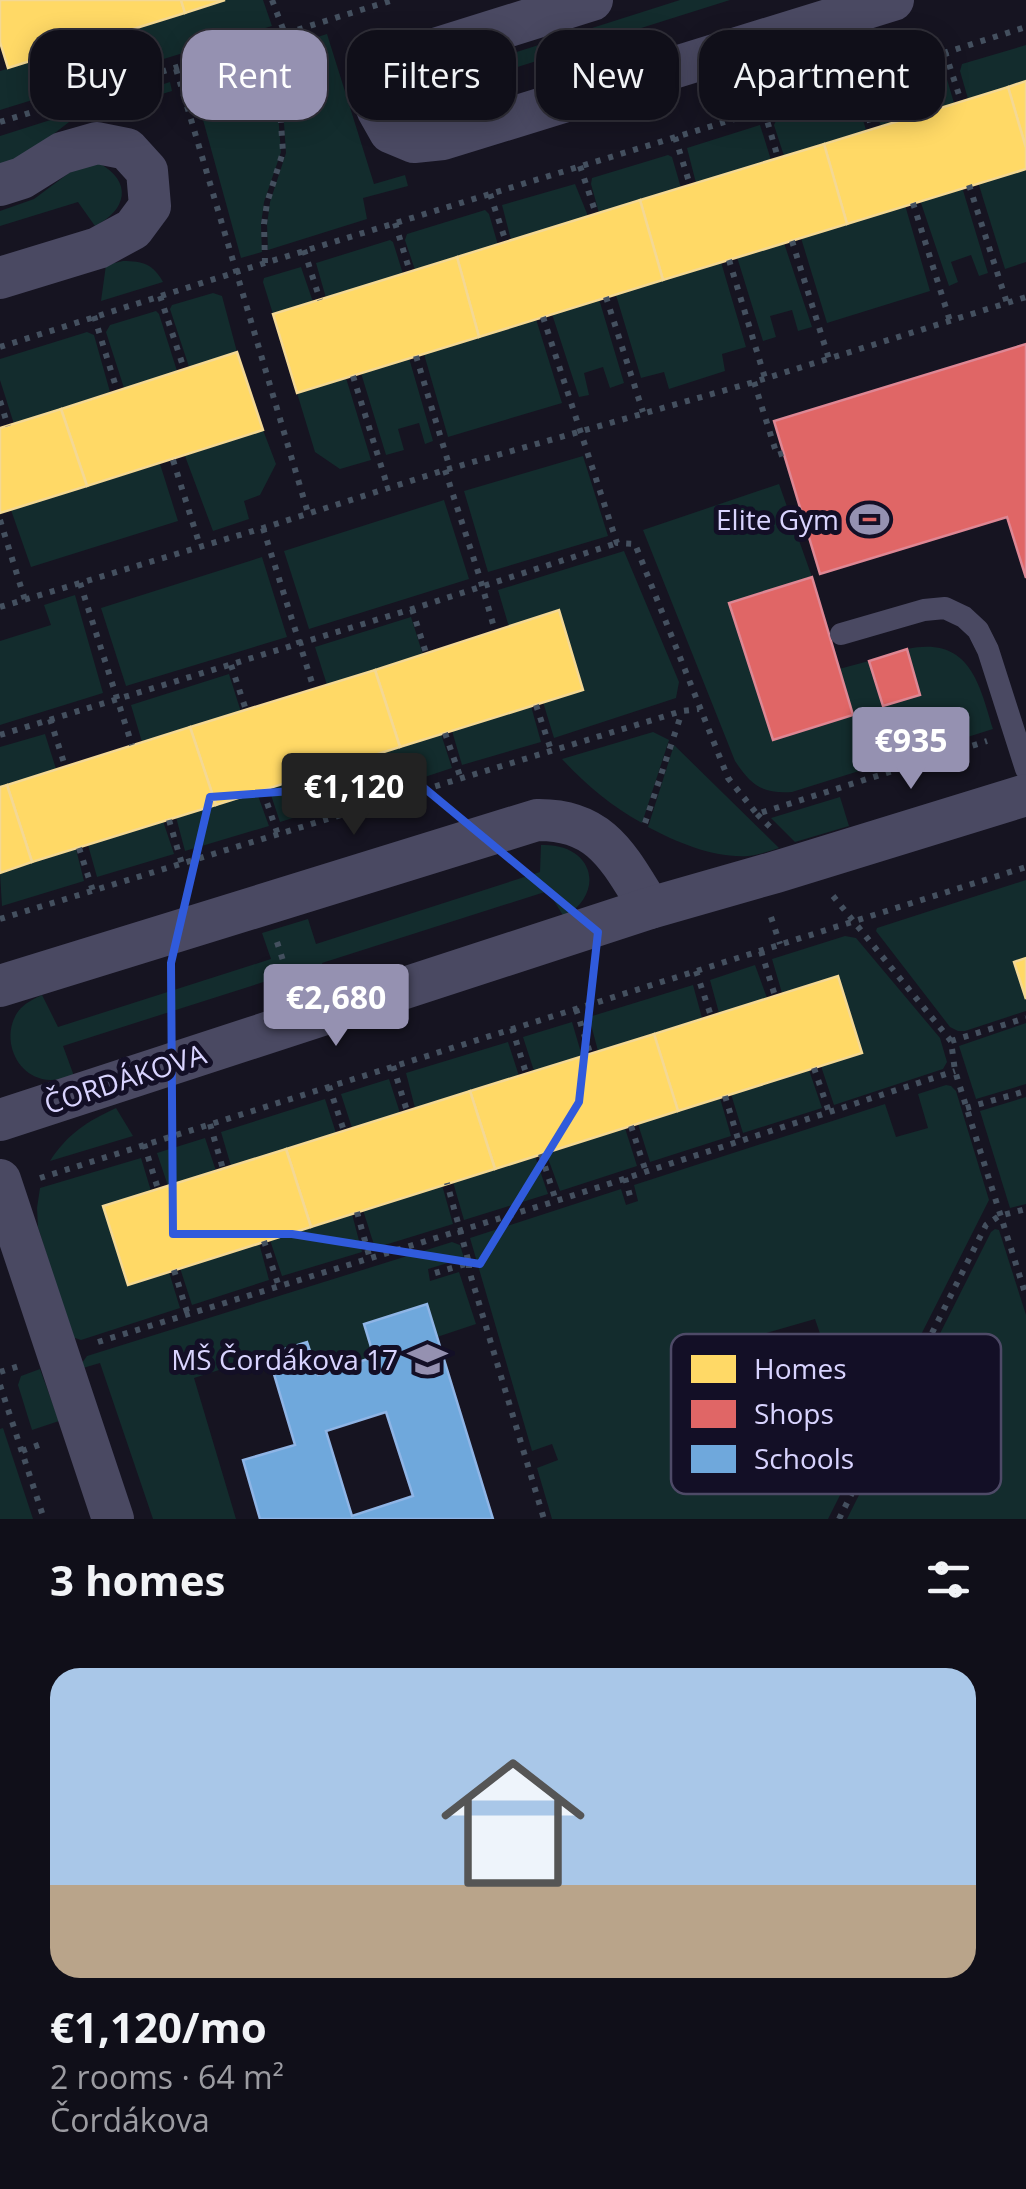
<!DOCTYPE html>
<html lang="en">
<head>
<meta charset="utf-8">
<style>
  :root { --surface:#100f19; --page:#1e1d26; --text:#f1f3f6; --muted:#9c9ca2; --line:#302f38; --accent:#9591b1 }
  body { margin:0; font-family:"Open Sans",sans-serif; background:var(--page); color:var(--text); height:100vh; display:flex; flex-direction:column; font-size:38px; white-space:nowrap }
  * { box-sizing:border-box; margin:0 }
  p { font-size:32px; color:var(--muted) }
  .icon { flex:none; width:55px; height:55px; fill:none; stroke:currentColor; stroke-width:2; stroke-linecap:round; stroke-linejoin:round }
  .map { position:relative; height:1519px; overflow:hidden }
  .drawer { display:flex; flex-direction:column; background:var(--surface); flex:1 }
  .drawer>* { flex:none }
  .hud { position:absolute; left:30px; top:30px; width:968px; height:90px; display:flex; gap:20px }
  .price { position:absolute; translate:-50% -85px; padding:0 22px; border-radius:10px; background:var(--accent); color:#fff; font-size:32px; line-height:65px; filter:drop-shadow(0 2px 5px #0008) }
  .price::after { content:''; position:absolute; left:50%; top:60px; width:30px; height:22px; margin-left:-15px; background:inherit; clip-path:polygon(0 0,100% 0,50% 100%) }
  .price.active { background:#222; color:#fff }
  ul { padding:0; list-style:none }
  li { display:grid; align-content:center; gap:20px; height:530px; padding:0 50px }
  li+li { border-top:2px solid var(--line) }
  li span { display:grid; place-items:center; height:310px; border-radius:30px; color:#555 }
  li>.icon { margin-inline-start:auto }
  span .icon { width:180px; height:180px; fill:#fffc; stroke-width:1 }
  li b { font-size:42px }
  h2 { display:flex; justify-content:space-between; align-items:center; height:120px; padding:0 50px; font-size:42px }
  .tag { padding:0 35px; border-radius:30px; background:var(--surface); box-shadow:0 5px 25px #0003,0 0 0 2px var(--line); font-size:35px; line-height:90px }
  .tag.active { background:var(--accent); color:#fff }
  .map>svg:first-child { display:block }
</style>
</head>
<body>
<div class="map">
<svg width="1026" height="1519" viewBox="0 0 1026 1519">
  <rect width="100%" height="100%" fill="#161421"/>
  <g fill="#132c2d" fill-rule="evenodd">
    <path d="M225 0H263L272 26 121 72 111 36Z"/>
    <path d="M680 0H730L445 90V119C432 115 419 102 428 87 428 86 440 77 441 76Z"/>
    <path d="M327 34 374 184 405 175 408 186 363 198 367 219 268 250 267 225 270 202 286 153 279 49Z"/>
    <path d="M83 45 94 81 0 110V71Z"/>
    <path d="M1026 45V81L968 99 960 71 962 64Z"/>
    <path d="M273 51 281 152 264 202 261 224 262 252 241 258 191 76Z"/>
    <path d="M941 70 946 76 954 103 881 126 871 100 873 92Z"/>
    <path d="M170 82 172 91 69 122 15 164 0 168V136Z"/>
    <path d="M852 98 858 103 866 130 784 156 774 125 777 119Z"/>
    <path d="M760 125 771 160 696 183 687 148Z"/>
    <path d="M668 155 672 157 681 188 599 213 591 184 592 178Z"/>
    <path d="M99 163C133 182 127 210 95 226L78 202 0 226V211L34 199 77 167Z"/>
    <path d="M1026 169V262L1005 269 978 182Z"/>
    <path d="M575 184 588 216 511 240 502 205Z"/>
    <path d="M962 187 988 273 979 276 971 255 951 262 958 282 949 286 920 200Z"/>
    <path d="M905 205 930 291 827 323 801 238Z"/>
    <path d="M485 210 489 214 498 245 415 270 405 240 407 234Z"/>
    <path d="M390 240 393 242 403 274 326 298 316 263Z"/>
    <path d="M784 243 812 327 798 331 792 310 770 316 776 337 763 341 737 257Z"/>
    <path d="M123 261C143 261 153 264 163 282L101 301 106 265Z"/>
    <path d="M721 262 746 347 722 354 725 371 669 389 664 372 641 378 616 295Z"/>
    <path d="M301 267 313 302 273 314 263 282 264 278Z"/>
    <path d="M213 293 222 296 237 352 189 367 170 309 172 305Z"/>
    <path d="M599 299 624 383 610 388 603 367 584 373 589 395 579 397 552 314Z"/>
    <path d="M156 311 159 314 177 371 124 388 106 332 110 325Z"/>
    <path d="M536 319 562 403 448 437 424 354Z"/>
    <path d="M87 332 94 335 110 392 14 424 0 380V359Z"/>
    <path d="M409 358 433 441 425 444 419 423 398 429 404 450 386 455 361 373Z"/>
    <path d="M346 378 371 460 340 469 315 452 297 393Z"/>
    <path d="M263 430 276 464 260 495 244 501 249 519 213 531 185 456Z"/>
    <path d="M583 456 608 536 488 572 464 491Z"/>
    <path d="M160 464 178 521 31 567 11 510Z"/>
    <path d="M779 484 812 577 730 604 773 740 852 715 839 669 869 661 884 706 920 695 907 649C969 636 979 682 993 729L792 792C762 794 751 785 735 761L643 530Z"/>
    <path d="M444 500 469 579 309 629 284 551Z"/>
    <path d="M624 551 679 682 676 698 554 738 543 702 583 689 559 611 509 627 498 590Z"/>
    <path d="M262 557 287 637 126 686 101 608Z"/>
    <path d="M75 595 103 693 0 725V641L51 625 44 605Z"/>
    <path d="M411 617 423 655 327 685 315 647Z"/>
    <path d="M229 674 241 712 142 742 131 705Z"/>
    <path d="M531 706 541 742 462 765 452 731Z"/>
    <path d="M653 732 669 740 642 823C611 806 586 785 562 759Z"/>
    <path d="M45 734 56 769 0 787V747Z"/>
    <path d="M441 734 452 768 370 795 360 760Z"/>
    <path d="M674 745 779 848C769 851 759 855 748 856 714 858 678 843 648 827Z"/>
    <path d="M347 764 357 798 280 822 269 789Z"/>
    <path d="M257 793 269 826 185 851 176 817Z"/>
    <path d="M840 797 849 826 795 842 771 818Z"/>
    <path d="M163 821 174 854 97 877 88 845Z"/>
    <path d="M541 845C593 843 607 892 564 917L548 891 322 963 330 991 285 1005 276 978 63 1046 74 1076C64 1078 53 1082 42 1079 12 1072 0 1031 21 1008 27 1002 35 998 42 995L58 1027 271 959 262 933 308 919 316 944 540 872Z"/>
    <path d="M76 849 84 881 2 906 0 873Z"/>
    <path d="M1026 880V958L1014 962 1026 999V1011L965 1031H958L950 1027 876 931 877 928Z"/>
    <path d="M845 936 856 938 940 1038 947 1062 943 1069 834 1105 821 1066 862 1053 837 976 782 993 772 959Z"/>
    <path d="M755 965 767 998 719 1013 710 980Z"/>
    <path d="M693 985 702 1018 598 1051 589 1017Z"/>
    <path d="M572 1022 582 1056 534 1071 523 1037Z"/>
    <path d="M1026 1023V1084L976 1099 959 1046Z"/>
    <path d="M508 1042 519 1076 415 1108 406 1073Z"/>
    <path d="M809 1070 822 1108 743 1133 731 1094Z"/>
    <path d="M389 1079 400 1113 352 1128 341 1094Z"/>
    <path d="M946 1085 951 1086 956 1091 989 1200 828 1519H552L537 1468 558 1460 552 1444 532 1451 470 1238 621 1189 626 1205 638 1201 634 1185 885 1104 896 1137 928 1128 918 1094ZM815 1319 839 1389 835 1415 790 1429 759 1335Z"/>
    <path d="M1026 1097V1204L1010 1208 980 1111Z"/>
    <path d="M720 1098 731 1136 650 1162 638 1124Z"/>
    <path d="M325 1099 336 1133 231 1166 221 1132Z"/>
    <path d="M116 1108 133 1136 50 1161C67 1134 88 1121 116 1108Z"/>
    <path d="M625 1128 637 1166 560 1191 546 1153Z"/>
    <path d="M205 1138 216 1171 168 1186 157 1153Z"/>
    <path d="M535 1156 548 1194 464 1220 453 1182Z"/>
    <path d="M141 1158 151 1191 103 1207 127 1284 169 1272 180 1308 81 1340 72 1337 38 1227 37 1208 40 1188Z"/>
    <path d="M442 1185 453 1224 375 1248 363 1210Z"/>
    <path d="M352 1214 362 1252 282 1276 270 1240Z"/>
    <path d="M995 1229 999 1230 1026 1315V1519H847L991 1232Z"/>
    <path d="M452 1242 460 1245 464 1258 428 1269 430 1281 459 1272 476 1324 437 1337 427 1304 374 1357 318 1374 307 1342 194 1378 236 1519H153L100 1363 83 1368 82 1363 87 1356Z"/>
    <path d="M259 1243 269 1280 192 1305 180 1268Z"/>
    <path d="M40 1369 59 1421 32 1430 18 1385 21 1376Z"/>
    <path d="M3 1428 33 1519H0V1429Z"/>
  </g>
  <g fill="#ffd966" stroke="#f4d894" stroke-width="2.5">
    <path d="M0 0H181L185 13 8 68 0 42Z"/>
    <path d="M181 0H225L185 13Z"/>
    <path d="M1026 81V148L1008 87Z"/>
    <path d="M1008 87 1026 148V169L847 224 824 144Z"/>
    <path d="M824 144 847 224 663 280 640 200Z"/>
    <path d="M640 200 663 280 479 337 457 257Z"/>
    <path d="M457 257 479 337 297 393 273 314Z"/>
    <path d="M237 352 263 430 87 486 61 409Z"/>
    <path d="M61 409 87 486 0 513V428Z"/>
    <path d="M559 610 583 690 400 747 375 670Z"/>
    <path d="M375 670 400 747 216 805 190 727Z"/>
    <path d="M190 727 216 805 32 862 7 785Z"/>
    <path d="M7 785 32 862 0 873V787Z"/>
    <path d="M1026 958V999L1014 962Z"/>
    <path d="M838 976 862 1053 678 1111 654 1034Z"/>
    <path d="M654 1034 678 1111 495 1169 470 1091Z"/>
    <path d="M470 1091 495 1169 311 1227 286 1149Z"/>
    <path d="M286 1149 311 1227 128 1285 103 1206Z"/>
  </g>
  <g fill="#e06666" stroke="#de8794" stroke-width="2.5">
    <path d="M1026 344V578L1007 517 820 574 774 421Z"/>
    <path d="M812 577 853 715 773 740 729 603Z"/>
    <path d="M907 649 920 695 883 706 869 661Z"/>
  </g>
  <path fill="#6fa8dc" stroke="#8fb5e6" stroke-width="2.5" fill-rule="evenodd" d="M427 1304 493 1519H260L243 1460 295 1445 268 1354 307 1342 318 1375 374 1357 364 1324ZM386 1412 413 1496 352 1516 326 1431Z"/>
  <g fill="none" stroke-linecap="round" stroke-linejoin="round">
    <g stroke="#44505f" stroke-width="6" stroke-dasharray="5 8" stroke-linecap="butt">
      <path d="M272 0 285 34"/>
      <path d="M91 42 110 89"/>
      <path d="M945 52 961 101"/>
      <path d="M176 69 308 513"/>
      <path d="M858 80 872 129"/>
      <path d="M764 110 778 158"/>
      <path d="M0 122 393 0"/>
      <path d="M675 137 690 185"/>
      <path d="M580 166 596 214"/>
      <path d="M969 185 1007 303"/>
      <path d="M490 194 506 242"/>
      <path d="M913 203 950 321"/>
      <path d="M395 223 410 272"/>
      <path d="M792 241 829 359"/>
      <path d="M304 250 320 300"/>
      <path d="M729 260 765 378"/>
      <path d="M265 263 264 224 267 203 283 152 275 37"/>
      <path d="M160 296 184 369"/>
      <path d="M606 297 643 412"/>
      <path d="M94 316 117 390"/>
      <path d="M543 317 617 543 635 544 728 778 757 814 987 741"/>
      <path d="M0 347 265 263 764 110 1026 27"/>
      <path d="M416 356 450 468"/>
      <path d="M353 376 388 488"/>
      <path d="M754 382 777 455 783 453"/>
      <path d="M0 401 8 426"/>
      <path d="M173 460 200 546"/>
      <path d="M445 470 479 575 495 631"/>
      <path d="M0 520 25 600"/>
      <path d="M263 528 314 689"/>
      <path d="M80 583 132 745"/>
      <path d="M0 607 263 528 445 470 754 382 1026 297"/>
      <path d="M412 609 426 653"/>
      <path d="M231 665 246 710"/>
      <path d="M536 705 551 750"/>
      <path d="M50 719 65 766"/>
      <path d="M445 733 461 779"/>
      <path d="M0 735 412 609 617 543"/>
      <path d="M354 762 368 807"/>
      <path d="M263 791 278 835"/>
      <path d="M757 814 774 831"/>
      <path d="M169 820 182 864"/>
      <path d="M645 823 682 712"/>
      <path d="M79 848 93 891"/>
      <path d="M833 896 951 1041 955 1071 1026 1296"/>
      <path d="M771 917 780 944"/>
      <path d="M0 919 682 711 699 709"/>
      <path d="M277 942 290 982"/>
      <path d="M761 951 775 996"/>
      <path d="M696 971 711 1016"/>
      <path d="M576 1009 590 1053"/>
      <path d="M512 1028 526 1073"/>
      <path d="M951 1041 1026 1018"/>
      <path d="M393 1066 407 1111"/>
      <path d="M814 1068 829 1112"/>
      <path d="M329 1086 344 1131"/>
      <path d="M725 1096 739 1142"/>
      <path d="M966 1108 1026 1091"/>
      <path d="M210 1124 223 1169"/>
      <path d="M631 1126 646 1172"/>
      <path d="M144 1144 158 1189"/>
      <path d="M541 1154 556 1201"/>
      <path d="M40 1178 1026 867"/>
      <path d="M625 1178 632 1203"/>
      <path d="M357 1212 370 1259"/>
      <path d="M264 1241 279 1287"/>
      <path d="M469 1263V1270L544 1519"/>
      <path d="M174 1270 188 1315"/>
      <path d="M435 1273 469 1263 447 1183"/>
      <path d="M98 1342 556 1201 955 1071"/>
      <path d="M0 1372 19 1366"/>
      <path d="M0 1385 44 1519"/>
      <path d="M22 1451 44 1443"/>
      <path d="M839 1519 986 1225 999 1216 1026 1209"/>
    </g>
    <path stroke="#4a4962" stroke-width="22" d="M841 634 924 610 945 608 964 617 978 630 988 650 1026 769"/>
    <g stroke="#4a4962" stroke-width="42">
      <path d="M592 0 422 53 395 66 378 85 377 109 390 132 414 142 443 139 893 0"/>
      <path d="M0 185 22 178 62 153 97 143 127 149 147 171 150 206 133 229 98 248 0 278"/>
      <path d="M0 986 537 820C602 819 619 859 650 908"/>
      <path d="M0 1120 650 908 776 872 1026 795"/>
      <path d="M0 1180 113 1519"/>
    </g>
  </g>
  <path fill="none" stroke="#305bdc" stroke-width="8" stroke-linejoin="round" d="M417 782 598 932 579 1102 480 1264 292 1234H173L171 963 210 797Z"/>
  <defs>
    <symbol id="stadium-bare" viewBox="-9 -9 18 18"><path d="M0-5a6.5 5 0 1 0 0 10a6.5 5 0 1 0 0-10ZM-3.5-1.8h7v3.6h-7Z" fill="#9591b1" stroke="#130f26" stroke-width="2.5" paint-order="stroke"/></symbol>
    <symbol id="school-bare" viewBox="-9 -9 18 18"><path d="M0-5L7-2L0 1L-7-2ZM-4 1L0 2.5L4 1V4Q0 6-4 4Z" fill="#9591b1" stroke="#130f26" stroke-width="2.5" paint-order="stroke"/></symbol>
  </defs>
  <g fill-rule="evenodd">
    <use href="#stadium-bare" x="842" y="492" width="55" height="55"/>
    <use href="#school-bare" x="400" y="1332" width="55" height="55"/>
  </g>
  <g text-anchor="middle" stroke-width="10" stroke-linejoin="round" paint-order="stroke">
    <g font-size="28" fill="#d9d4ff" stroke="#130f26" text-anchor="end">
      <text x="839" y="530">Elite Gym</text>
      <text x="398" y="1370">MŠ Čordákova 17</text>
    </g>
    <g font-size="28" fill="#d9d4ff" stroke="#130f26">
      <text transform="translate(125 1079) rotate(-18)" y="10">ČORDÁKOVA</text>
    </g>
  </g>
  <rect x="671" y="1334" width="330" height="160" rx="15" fill="#130f26" stroke="#4e4a67" stroke-width="2.5"/>
  <rect x="691" y="1355" width="45" height="28" fill="#ffd966"/>
  <rect x="691" y="1400" width="45" height="28" fill="#e06666"/>
  <rect x="691" y="1445" width="45" height="28" fill="#6fa8dc"/>
  <g font-size="28" fill="#d9d4ff">
    <text x="754" y="1379">Homes</text>
    <text x="754" y="1424">Shops</text>
    <text x="754" y="1469">Schools</text>
  </g>
</svg>
<b class="price" style="left:911px;top:792px">€935</b>
<b class="price active" style="left:354px;top:838px">€1,120</b>
<b class="price" style="left:336px;top:1049px">€2,680</b>
<div class="hud">
<a class="tag">Buy</a>
<a class="tag active">Rent</a>
<a class="tag">Filters</a>
<a class="tag">New</a>
<a class="tag">Apartment</a>
</div>
</div>
<section class="drawer">
<h2>3 homes<svg class="icon" aria-label="filters" viewBox="0 0 24 24"><path d="M4 7h16M4 17h16"/><circle cx="9" cy="7" r="2"/><circle cx="15" cy="17" r="2"/></svg></h2>
<ul>
<li><span style="background:linear-gradient(#a9c7e8 70%,#b9a48a 0)"><svg class="icon" aria-label="home" viewBox="0 0 24 24"><path d="M3 11l9-7 9 7M6 9v11h12V9"/></svg></span><div><b>€1,120/mo</b><p>2 rooms · 64 m²</p><p>Čordákova</p></div></li>
</ul>
</section>
</body>
</html>
